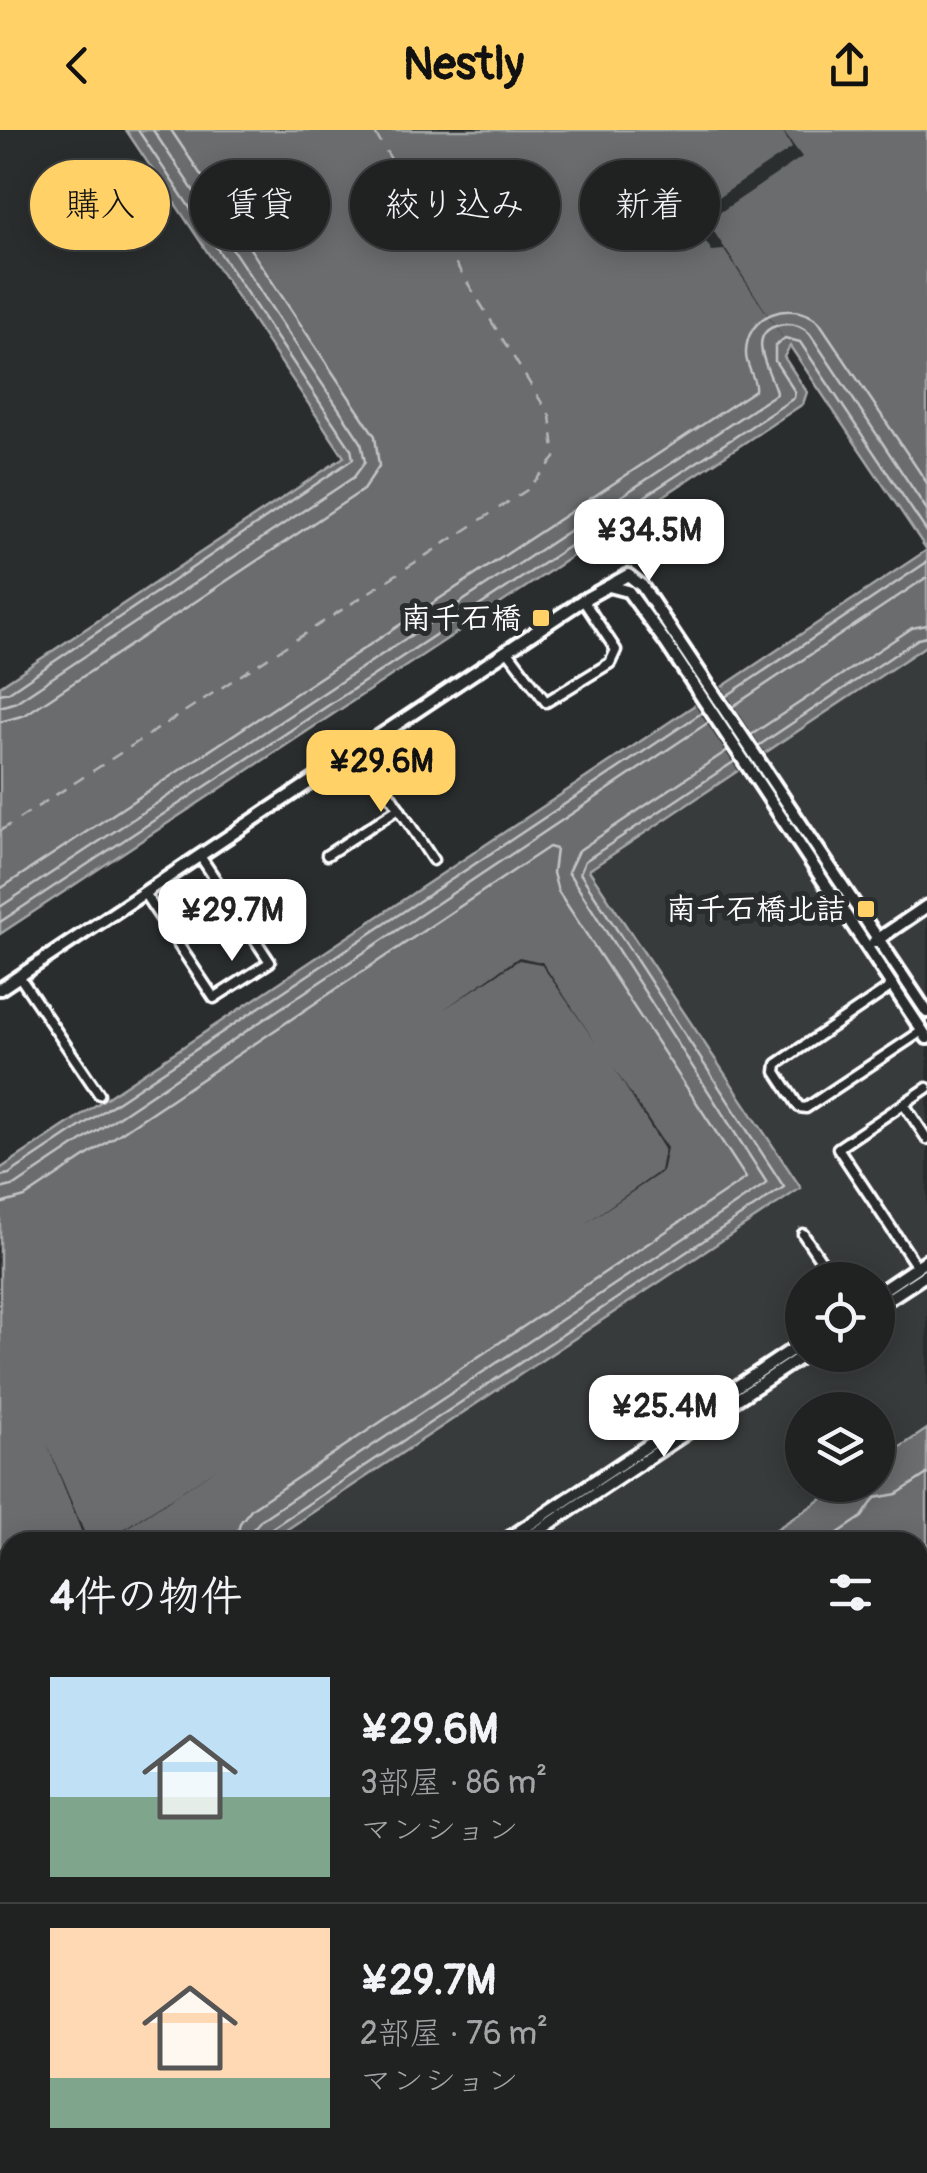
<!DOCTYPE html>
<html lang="ja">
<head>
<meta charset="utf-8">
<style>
  :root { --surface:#202222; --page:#282a2a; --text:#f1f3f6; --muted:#a2a4a5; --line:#3d3f40; --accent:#ffd166 }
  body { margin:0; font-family:Pangolin,"Klee One",sans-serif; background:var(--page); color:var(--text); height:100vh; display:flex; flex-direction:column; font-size:38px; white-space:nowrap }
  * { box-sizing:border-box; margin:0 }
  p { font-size:32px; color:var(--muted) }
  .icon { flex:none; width:55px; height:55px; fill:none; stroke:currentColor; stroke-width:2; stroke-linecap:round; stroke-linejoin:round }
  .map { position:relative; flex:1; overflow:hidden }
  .details { position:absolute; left:0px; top:1402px; width:928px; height:642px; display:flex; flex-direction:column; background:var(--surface); border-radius:30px 30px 0 0; box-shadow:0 5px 25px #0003,0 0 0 2px var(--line) }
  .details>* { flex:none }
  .top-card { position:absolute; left:30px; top:30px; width:868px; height:90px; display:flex; gap:20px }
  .fabs { position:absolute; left:785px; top:1132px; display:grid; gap:20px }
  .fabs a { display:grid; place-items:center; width:110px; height:110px; border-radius:50%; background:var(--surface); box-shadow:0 5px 25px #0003,0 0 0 2px var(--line); font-size:50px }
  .price { position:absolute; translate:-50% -85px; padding:0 22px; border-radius:20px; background:#fff; color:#222; font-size:32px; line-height:65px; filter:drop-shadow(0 2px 5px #0008) }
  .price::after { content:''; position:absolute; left:50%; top:60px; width:30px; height:22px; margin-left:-15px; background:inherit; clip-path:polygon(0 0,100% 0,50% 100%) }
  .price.on { background:var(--accent); color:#111 }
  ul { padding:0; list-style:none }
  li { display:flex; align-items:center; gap:30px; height:250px; padding:0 50px }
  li+li { border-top:2px solid var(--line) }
  li span { display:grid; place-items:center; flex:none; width:280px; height:200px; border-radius:0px; color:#555 }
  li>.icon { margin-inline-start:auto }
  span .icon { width:120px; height:120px; fill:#fffc; stroke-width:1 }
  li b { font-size:42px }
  h2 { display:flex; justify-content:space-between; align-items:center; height:120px; padding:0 50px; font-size:42px }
  .tag { padding:0 35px; border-radius:45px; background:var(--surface); box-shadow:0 5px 25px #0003,0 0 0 2px var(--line); font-size:35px; line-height:90px }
  .tag.on { background:var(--accent); color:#111 }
  header { display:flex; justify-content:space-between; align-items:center; height:130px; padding:0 50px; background:var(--accent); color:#111; font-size:45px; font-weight:700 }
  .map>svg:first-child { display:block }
</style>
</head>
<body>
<header><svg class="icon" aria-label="back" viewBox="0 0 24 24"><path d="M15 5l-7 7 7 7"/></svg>Nestly<svg class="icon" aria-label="share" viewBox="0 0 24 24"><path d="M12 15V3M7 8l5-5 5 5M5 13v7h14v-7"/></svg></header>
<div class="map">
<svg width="927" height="2043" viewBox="0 0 927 2043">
  <rect width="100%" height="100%" fill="#2a2d2e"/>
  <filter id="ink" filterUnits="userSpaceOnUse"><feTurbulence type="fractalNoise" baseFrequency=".01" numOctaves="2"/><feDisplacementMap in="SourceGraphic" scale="20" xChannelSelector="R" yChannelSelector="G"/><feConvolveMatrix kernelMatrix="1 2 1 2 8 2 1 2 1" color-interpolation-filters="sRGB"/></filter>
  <g filter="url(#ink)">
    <path fill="#373a3b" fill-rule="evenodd" d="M927 515V1299L878 1332V1280H802V1355H843L757 1412H268L800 1058 589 740ZM802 1150H878V1225H802Z"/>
    <g fill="#6a6c6d" stroke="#a6a7a7" stroke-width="2.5">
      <path d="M126 0H927V515L589 740 801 1058 268 1412H10V1522L0 1499V1039L927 420 790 216 784 227 807 262 803 274 0 804V556L344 327Z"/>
      <path d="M927 1299V1839L918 1845V1412H757L843 1355H878V1332Z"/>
      <path d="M228 2035H632L620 2043H231Z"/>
    </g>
    <g fill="#2a2d2e">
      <path d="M782 0 802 27 707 91 789 217 724 120 712 121 694 94V84L792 18Z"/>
      <path d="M719 553 768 627 741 645 692 571Z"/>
      <path d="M519 827 542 832 596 913 541 834 519 830 443 880Z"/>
      <path d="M613 937 667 1018 662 1042 583 1095 660 1041 664 1019Z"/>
      <path d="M47 1314 85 1404 106 1410 221 1336 105 1412 83 1406Z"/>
    </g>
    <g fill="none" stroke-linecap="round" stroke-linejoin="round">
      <g stroke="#c3c4c5" stroke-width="2.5">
        <path d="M0 564 9 562 353 329 351 319 138 0"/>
        <path d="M725 567 927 432"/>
        <path d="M0 577 16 572 354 347 365 332 361 312 153 0"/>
        <path d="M732 577 927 447"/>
        <path d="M0 592 25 585 363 360 379 336 375 306 171 0"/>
        <path d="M751 605 912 498 927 495"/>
        <path d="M758 616 918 509 927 507"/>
        <path d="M0 759 755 260C757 249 746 238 746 224 745 184 792 168 819 192L927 353"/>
        <path d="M0 777 776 264C777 250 735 197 788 194 798 194 804 198 810 204L927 380"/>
        <path d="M0 792 794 268 795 262 775 231V216L785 208 800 212 927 402"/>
        <path d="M0 1046 9 1044 703 582"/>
        <path d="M0 1059 16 1055 709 592"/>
        <path d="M0 1074 25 1067 549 717 556 719 553 743 558 761 746 1048 252 1378 240 1393 236 1412"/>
        <path d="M251 1412 253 1399 262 1389 767 1053 568 742 578 721 728 620"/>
        <path d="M264 1412 269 1400 784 1057 580 743 585 731 735 631"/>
        <path d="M825 1412 862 1387 875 1368 897 1364 927 1344"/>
      </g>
      <path stroke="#b4b6b6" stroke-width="2.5" stroke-dasharray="12 10" stroke-linecap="butt" d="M0 701 527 360 555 328 550 286 373 0"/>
      <defs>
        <g id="street">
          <path d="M507 520 546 572 610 533 616 520 583 470"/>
          <path d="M360 619 433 730"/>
          <path d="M327 725 399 678"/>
          <path d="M144 763 214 868 270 832 200 726"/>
          <path d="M19 846 99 964"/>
          <path d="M892 856 777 934 776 942 799 977 806 978 922 901"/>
          <path d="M904 974 927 1009"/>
          <path d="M803 1104 834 1150"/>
          <path d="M917 1137 838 1018 927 958"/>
          <path d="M94 2043 113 2035"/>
        </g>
        <g id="secondary">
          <path d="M609 456 628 461 666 513 927 908"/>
          <path d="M874 812 927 776"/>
          <path d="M0 859 583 470 628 445 642 456 927 882"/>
          <path d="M878 1163 927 1130"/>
          <path d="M878 1176 927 1144"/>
          <path d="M503 1412 802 1213"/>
          <path d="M522 1412 804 1225"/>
          <path d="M0 1734 10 1758"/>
          <path d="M127 2035 131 2043"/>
          <path d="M911 2043 927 2032"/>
        </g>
      </defs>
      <use href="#street" stroke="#fff" stroke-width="15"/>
      <use href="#secondary" stroke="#fff" stroke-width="18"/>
      <use href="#street" stroke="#2a2d2e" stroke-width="8"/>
      <use href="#secondary" stroke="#2a2d2e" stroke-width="10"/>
    </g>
  </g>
  <g fill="#ffd166" stroke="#2a2d2e" stroke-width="4">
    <rect x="531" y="478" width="20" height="20" rx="5"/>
    <rect x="856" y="769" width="20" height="20" rx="5"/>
  </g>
  <g text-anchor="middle" stroke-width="10" stroke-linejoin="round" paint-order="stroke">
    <g font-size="30" font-weight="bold" fill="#fff" stroke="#2a2d2e" text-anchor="end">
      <text x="521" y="498">南千石橋</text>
      <text x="846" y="789">南千石橋北詰</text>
    </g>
  </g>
</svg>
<div class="fabs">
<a><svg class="icon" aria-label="locate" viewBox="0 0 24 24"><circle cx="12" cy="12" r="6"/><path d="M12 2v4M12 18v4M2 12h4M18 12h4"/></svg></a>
<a><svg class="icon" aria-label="layers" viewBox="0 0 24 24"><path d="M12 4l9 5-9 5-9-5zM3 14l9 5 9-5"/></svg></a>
</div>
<b class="price" style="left:649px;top:454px">¥34.5M</b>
<b class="price on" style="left:381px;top:685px">¥29.6M</b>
<b class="price" style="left:232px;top:834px">¥29.7M</b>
<b class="price" style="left:664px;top:1330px">¥25.4M</b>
<div class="top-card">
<a class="tag on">購入</a>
<a class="tag">賃貸</a>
<a class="tag">絞り込み</a>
<a class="tag">新着</a>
</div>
<section class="details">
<h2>4件の物件<svg class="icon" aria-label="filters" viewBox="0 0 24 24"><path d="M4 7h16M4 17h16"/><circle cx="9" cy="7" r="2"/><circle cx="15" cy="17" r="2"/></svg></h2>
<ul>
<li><span style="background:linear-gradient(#bfe0f5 60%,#7fa58c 0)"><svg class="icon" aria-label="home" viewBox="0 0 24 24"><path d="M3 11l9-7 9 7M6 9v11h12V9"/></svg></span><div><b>¥29.6M</b><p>3部屋 · 86 m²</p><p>マンション</p></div></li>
<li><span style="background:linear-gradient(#ffd9b3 75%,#7fa58c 0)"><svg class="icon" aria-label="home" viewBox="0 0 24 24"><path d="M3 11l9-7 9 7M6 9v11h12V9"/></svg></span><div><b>¥29.7M</b><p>2部屋 · 76 m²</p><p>マンション</p></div></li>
</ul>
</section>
</div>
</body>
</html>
